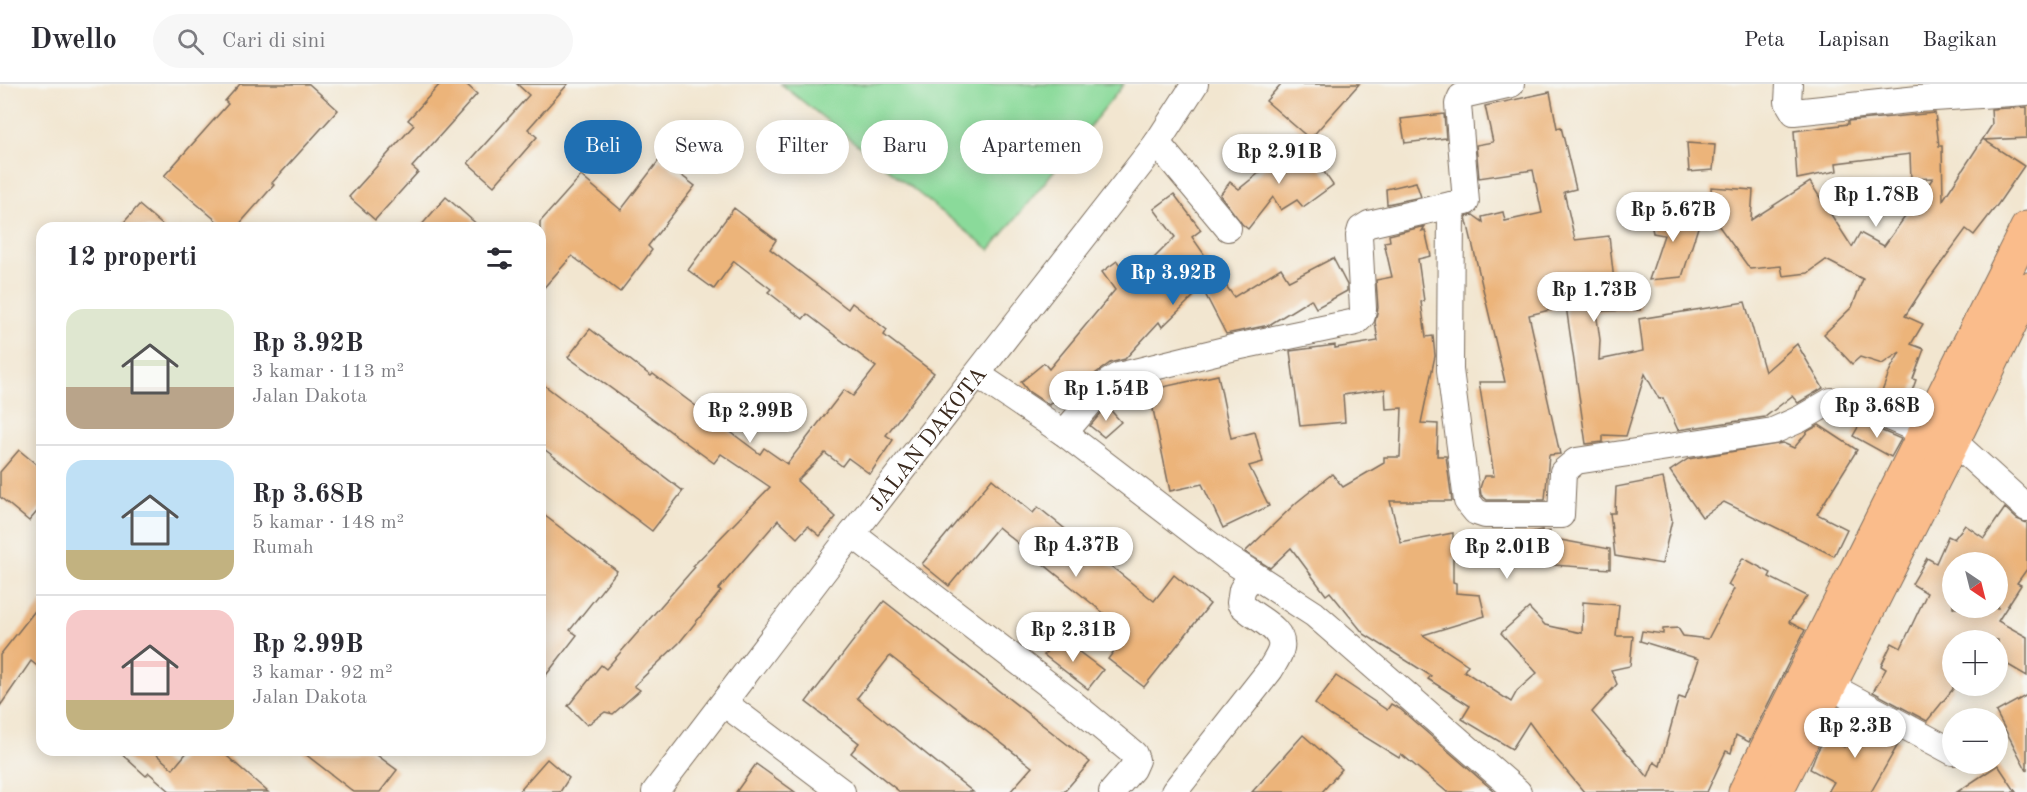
<!DOCTYPE html>
<html lang="id">
<head>
<meta charset="utf-8">
<style>
  :root { --surface:#fff; --page:#f7f7f7; --text:#2b2b33; --muted:#7c7c81; --line:#e1e1e2; --accent:#1f6fb2 }
  body { margin:0; font-family:"Old Standard TT",serif; background:var(--page); color:var(--text); height:100vh; display:flex; flex-direction:column; font-size:22px; white-space:nowrap }
  * { box-sizing:border-box; margin:0 }
  p { font-size:20px; color:var(--muted) }
  .icon { flex:none; width:33px; height:33px; fill:none; stroke:currentColor; stroke-width:2; stroke-linecap:round; stroke-linejoin:round }
  .map { position:relative; flex:1; overflow:hidden }
  .drawer { position:absolute; left:36px; top:138px; width:510px; height:534px; display:flex; flex-direction:column; background:var(--surface); border-radius:18px; box-shadow:0 3px 15px #0003 }
  .drawer>* { flex:none }
  .guide { position:absolute; left:564px; top:36px; width:570px; height:54px; display:flex; gap:12px }
  .needle { width:39px; rotate:145deg }
  .fabs { position:absolute; left:1942px; top:468px; display:grid; gap:12px }
  .fabs a { display:grid; place-items:center; width:66px; height:66px; border-radius:50%; background:var(--surface); box-shadow:0 3px 15px #0003; font-size:30px }
  .price { position:absolute; translate:-50% -51px; padding:0 14px; border-radius:21px; background:#fff; color:#222; font-size:20px; line-height:39px; filter:drop-shadow(0 2px 3px #0008) }
  .price::after { content:''; position:absolute; left:50%; top:36px; width:18px; height:14px; margin-left:-9px; background:inherit; clip-path:polygon(0 0,100% 0,50% 100%) }
  .price.current { background:var(--accent); color:#fff }
  ul { padding:0; list-style:none }
  li { display:flex; align-items:center; gap:18px; height:150px; padding:0 30px }
  li+li { border-top:2px solid var(--line) }
  li span { display:grid; place-items:center; flex:none; width:168px; height:120px; border-radius:18px; color:#555 }
  li>.icon { margin-inline-start:auto }
  span .icon { width:72px; height:72px; fill:#fffc; stroke-width:1 }
  li b { font-size:26px }
  h2 { display:flex; justify-content:space-between; align-items:center; height:72px; padding:0 30px; font-size:26px }
  .chip { padding:0 21px; border-radius:27px; background:var(--surface); box-shadow:0 3px 15px #0003; font-size:21px; line-height:54px }
  .chip.current { background:var(--accent); color:#fff }
  header { display:flex; align-items:center; gap:36px; box-sizing:border-box; height:84px; padding:0 30px; background:var(--surface); border-bottom:2px solid var(--line) }
  header strong { font-size:28px }
  nav { display:flex; gap:33px; margin-inline-start:auto; font-size:21px }
  .search { width:420px; height:54px; background:var(--page); display:flex; align-items:center; gap:15px; box-sizing:border-box; padding:0 21px; border-radius:33px; color:var(--muted); font-size:22px }
  .map>svg:first-child { display:block }
</style>
</head>
<body>
<header>
<strong>Dwello</strong>
<div class="search"><svg class="icon" aria-label="search" viewBox="0 0 24 24"><circle cx="10" cy="10" r="6"/><path d="M15 15l6 6"/></svg>Cari di sini</div>
<nav><a>Peta</a><a>Lapisan</a><a>Bagikan</a></nav>
</header>
<div class="map">
<svg width="2027" height="708" viewBox="0 0 2027 708">
  <rect width="100%" height="100%" fill="#f6f6f2"/>
  <filter id="ink" filterUnits="userSpaceOnUse"><feTurbulence type="fractalNoise" baseFrequency=".0167" numOctaves="2"/><feDisplacementMap in="SourceGraphic" scale="12" xChannelSelector="R" yChannelSelector="G"/><feConvolveMatrix kernelMatrix="1 2 1 2 8 2 1 2 1" color-interpolation-filters="sRGB"/></filter>
  <filter id="wash" filterUnits="userSpaceOnUse"><feTurbulence type="fractalNoise" baseFrequency=".008" numOctaves="4" result="noise"/><feDisplacementMap in="SourceGraphic" scale="24" xChannelSelector="R" yChannelSelector="G"/><feGaussianBlur stdDeviation="1.35" result="paint"/><feColorMatrix in="noise" values="0 0 0 0 0 0 0 0 0 0 0 0 0 0 0 0 0 1.4 0 .05"/><feComposite in="paint" operator="in"/></filter>
  <g filter="url(#wash)">
    <rect width="100%" height="100%" fill="#f2e6d0"/>
    <path fill="#8ada9a" stroke="#62825c" stroke-width="1.5" d="M781 0H1124L990 166Z"/>
    <g id="blocks">
      <g fill="#ecb47a" fill-rule="evenodd">
        <path d="M240 0H309L338 26 272 99 274 101 236 144H225L164 92 228 20 225 17Z"/>
        <path d="M440 0H466L477 10 412 83 418 88 375 136 349 113 414 41 408 36Z"/>
        <path d="M517 0H568L528 45 537 53 494 102 468 79 529 11Z"/>
        <path d="M1281 0H1359L1310 55 1266 17Z"/>
        <path d="M1550 8 1557 44 1561 43 1576 105 1564 108 1575 156 1609 152 1614 197 1640 196V226L1596 227 1600 256 1599 276 1643 267 1639 235 1745 218 1765 288 1797 260 1823 304 1798 319 1792 312 1765 333 1678 346 1663 314 1659 315 1645 290 1626 352 1603 351V358L1586 360 1566 222 1529 231 1560 370 1549 371 1545 416H1487L1481 411 1480 404 1484 392H1494L1479 298H1505L1466 133 1473 131 1483 138 1482 133 1503 128 1505 137 1542 129 1533 86 1479 94 1476 61 1493 58 1485 22Z"/>
        <path d="M2027 23V54L1984 56 2024 82 1998 120 1974 151 1966 145 1928 197 1905 232 1923 240 1911 260 1924 265 1913 295 1916 296 1906 324 1880 313 1890 286 1900 268 1882 280 1860 273 1852 280 1824 250 1852 223 1863 195 1826 176 1808 189 1783 192 1781 182 1750 185 1713 134 1711 103 1753 106 1751 136 1810 98 1852 163 1860 149 1884 162 1933 94 1911 95 1910 70 1836 79 1837 87 1797 95 1794 47 1848 40V37L1935 29 1939 62H1942L1943 116 1992 41 1991 25Z"/>
        <path d="M1444 30 1446 54 1405 59 1401 35Z"/>
        <path d="M1301 55 1333 101 1303 123 1297 116 1281 126 1273 113 1248 145 1242 140 1220 111 1230 98 1239 105Z"/>
        <path d="M1687 59 1715 61 1713 86 1689 88Z"/>
        <path d="M660 75 695 102 648 162 652 166 620 208 572 172 540 208V138L581 92 621 126Z"/>
        <path d="M1416 98 1421 113 1387 120 1386 105Z"/>
        <path d="M1174 110 1201 146 1192 153 1234 213 1281 184 1289 197 1333 174 1347 201V207L1316 224 1311 215 1269 241 1226 250 1202 204 1199 205V207L1162 243 1159 238 1125 275 1110 279 1096 289 1067 323 1056 313 1049 321 1028 307 1021 298 1044 279 1049 285 1115 206 1102 188 1117 177 1131 197 1175 153 1154 125Z"/>
        <path d="M446 113 481 144H419Z"/>
        <path d="M139 121 166 144H119Z"/>
        <path d="M734 124 776 156 770 165 848 225 852 219 887 246 884 251 934 289 886 351 893 356 870 390 848 374 842 382 825 369 797 397 836 433 820 452 808 442 797 454 778 436 718 506 721 507 679 559 634 602 640 606 613 630 605 628 587 641 568 622 601 581 606 585 695 483 693 482 770 403 721 370 714 379 568 273 590 245 651 292 653 290 760 370 764 364 787 380 844 306 853 312 876 283 807 230 803 235 768 208 771 205 734 177 714 205 688 186Z"/>
        <path d="M1648 126 1701 134 1682 193 1649 196 1664 151 1653 149Z"/>
        <path d="M1425 142 1422 147 1425 146 1431 172 1418 175 1424 217 1421 218 1426 253 1433 252 1435 272 1421 339 1438 340 1437 372H1446L1452 417H1390L1401 459 1453 449V464L1542 446V448L1550 447V454L1610 465V485L1453 474V498L1456 499V509L1480 511 1485 532 1423 551 1468 581 1464 587 1511 618 1517 607 1537 589 1501 549 1529 524 1545 541 1582 549 1583 518 1619 521 1616 552H1633L1630 582 1611 586 1617 600 1592 628 1648 693 1654 678 1660 682 1679 613 1685 615 1699 575 1640 557 1642 547 1663 550V545L1678 544 1683 552 1708 555 1734 505 1728 501 1743 474 1771 489 1769 493 1807 512 1789 538 1805 546 1749 658 1736 651 1731 669 1726 667 1707 708H1584L1553 671 1529 638 1512 665 1462 635 1470 622 1428 595 1431 592 1364 550 1330 508 1326 511 1291 464 1270 484 1245 468 1297 418 1332 390 1343 403 1384 379V373H1400L1402 324 1386 325 1385 305 1343 311 1345 338 1300 342 1290 267 1335 261V264L1378 257 1375 238 1378 224 1376 196 1392 193 1384 158 1390 157 1389 151Z"/>
        <path d="M1218 291 1231 354 1255 348 1263 378 1249 382 1269 422 1223 444 1202 400 1170 407 1149 306Z"/>
        <path d="M540 298 683 407 652 447 540 362Z"/>
        <path d="M1107 322 1121 338 1104 353 1090 342Z"/>
        <path d="M1861 338 1901 355 1891 373 1853 352Z"/>
        <path d="M1819 341 1857 366 1817 430 1847 445 1834 472 1724 418 1702 433 1670 387 1688 375 1783 359 1794 364 1808 347Z"/>
        <path d="M19 366 42 385V422L29 437 0 413V388Z"/>
        <path d="M1663 394 1672 436 1662 480 1615 472 1610 429H1615L1616 403Z"/>
        <path d="M992 395 1033 429 1038 423 1154 517 1174 491 1210 520 1144 603 1108 575 1128 549 998 443 949 502 922 480Z"/>
        <path d="M2005 424 2017 435 2027 439V485L2017 499 2021 501 1998 537 2027 553V592L1998 575V556H1953V605L1927 637 1873 608 1886 585 1881 582 1892 559 1901 564 1927 509 1912 500 1927 474 1936 479 1948 452 1954 455 1965 441 1984 454ZM1953 478H1998V524H1953Z"/>
        <path d="M540 428 617 487 570 546 577 551 540 599Z"/>
        <path d="M884 517 1090 678 1064 708H1010L1032 683 890 572 857 614 973 708H900L851 669 859 659 806 618Z"/>
        <path d="M42 518V586L31 577 0 622V571Z"/>
        <path d="M1058 552 1103 586 1088 605 1044 571Z"/>
        <path d="M1336 592 1387 626 1391 620 1400 625 1495 708H1447L1401 670 1399 674 1331 632 1315 620Z"/>
        <path d="M2027 611V687L1996 628Z"/>
        <path d="M1860 635 1900 657 1871 708H1828L1834 698 1810 685 1815 672 1825 653 1844 663Z"/>
        <path d="M1303 651 1342 685 1322 708H1252Z"/>
        <path d="M117 666H151L173 685 189 666H220L268 708H171L149 689 146 692Z"/>
        <path d="M300 666H370L397 686 380 708H354Z"/>
        <path d="M547 675 569 694 560 708H518Z"/>
        <path d="M756 680 795 708H736Z"/>
        <path d="M1998 681 2016 708H1957Z"/>
      </g>
    </g>
  </g>
  <g filter="url(#ink)">
    <use href="#blocks" fill-opacity="0" stroke="#7b6c5c" stroke-width="1.5"/>
    <g fill="none" stroke-linecap="round" stroke-linejoin="round">
      <defs>
        <g id="street">
          <path d="M1511 0 1467 10 1461 13 1458 20 1466 118 1451 121 1450 286 1467 417 1476 428 1485 431H1561L1563 388 1576 377 1773 347 1800 335 1831 317 1855 319 1924 348"/>
          <path d="M1789 0 1788 18 1794 28 1918 15 2027 8"/>
          <path d="M1157 59 1228 144"/>
          <path d="M978 291 1064 349 1226 473 1314 530 1518 708"/>
          <path d="M1064 349 1107 299 1118 292 1236 263 1356 238 1362 232 1363 225 1359 152 1361 145 1369 140 1451 121"/>
          <path d="M1953 357 2027 424"/>
          <path d="M852 450 1070 617 1134 670 1136 676 1132 685 1112 708"/>
          <path d="M1830 602 1953 668"/>
          <path d="M724 619 842 708"/>
          <path id="s1" d="M655 708 852 450 1157 59 1195 0"/>
          <path d="M1174 708 1270 586C1274 579 1280 571 1281 564 1285 543 1251 533 1240 519L1242 506 1252 490"/>
        </g>
        <g id="highway">
          <path d="M1745 708 2027 144"/>
          <path d="M1776 708 1953 357 2027 205"/>
        </g>
      </defs>
      <use href="#street" stroke="#7b6c5c" stroke-width="28"/>
      <use href="#highway" stroke="#7b6c5c" stroke-width="35"/>
      <use href="#street" stroke="#fff" stroke-width="26"/>
      <use href="#highway" stroke="#fabc8b" stroke-width="33"/>
    </g>
  </g>
  <g text-anchor="middle" stroke-width="6" stroke-linejoin="round" paint-order="stroke">
    <g font-size="22" fill="#3b2a1e" stroke="#f6f6f2">
      <text dy="8" stroke="none"><textPath href="#s1" startOffset="446">JALAN DAKOTA</textPath></text>
    </g>
  </g>
</svg>
<div class="fabs">
<a><svg class="needle" viewBox="-14 -14 28 28"><path d="M0-13l5 13h-10z" fill="#e53935"/><path d="M0 13l5-13h-10z" fill="#7c7c81"/></svg></a>
<a>+</a>
<a>−</a>
</div>
<b class="price" style="left:1279px;top:101px">Rp 2.91B</b>
<b class="price" style="left:1876px;top:144px">Rp 1.78B</b>
<b class="price" style="left:1673px;top:159px">Rp 5.67B</b>
<b class="price current" style="left:1173px;top:222px">Rp 3.92B</b>
<b class="price" style="left:1594px;top:239px">Rp 1.73B</b>
<b class="price" style="left:1106px;top:338px">Rp 1.54B</b>
<b class="price" style="left:1877px;top:355px">Rp 3.68B</b>
<b class="price" style="left:750px;top:360px">Rp 2.99B</b>
<b class="price" style="left:1076px;top:494px">Rp 4.37B</b>
<b class="price" style="left:1507px;top:496px">Rp 2.01B</b>
<b class="price" style="left:1073px;top:579px">Rp 2.31B</b>
<b class="price" style="left:1855px;top:675px">Rp 2.3B</b>
<div class="guide">
<a class="chip current">Beli</a>
<a class="chip">Sewa</a>
<a class="chip">Filter</a>
<a class="chip">Baru</a>
<a class="chip">Apartemen</a>
</div>
<section class="drawer">
<h2>12 properti<svg class="icon" aria-label="filters" viewBox="0 0 24 24"><path d="M4 7h16M4 17h16"/><circle cx="9" cy="7" r="2"/><circle cx="15" cy="17" r="2"/></svg></h2>
<ul>
<li><span style="background:linear-gradient(#dfe7d0 65%,#b9a48a 0)"><svg class="icon" aria-label="home" viewBox="0 0 24 24"><path d="M3 11l9-7 9 7M6 9v11h12V9"/></svg></span><div><b>Rp 3.92B</b><p>3 kamar · 113 m²</p><p>Jalan Dakota</p></div></li>
<li><span style="background:linear-gradient(#bfe0f5 75%,#c2b280 0)"><svg class="icon" aria-label="home" viewBox="0 0 24 24"><path d="M3 11l9-7 9 7M6 9v11h12V9"/></svg></span><div><b>Rp 3.68B</b><p>5 kamar · 148 m²</p><p>Rumah</p></div></li>
<li><span style="background:linear-gradient(#f6c9c9 75%,#c2b280 0)"><svg class="icon" aria-label="home" viewBox="0 0 24 24"><path d="M3 11l9-7 9 7M6 9v11h12V9"/></svg></span><div><b>Rp 2.99B</b><p>3 kamar · 92 m²</p><p>Jalan Dakota</p></div></li>
</ul>
</section>
</div>
</body>
</html>
